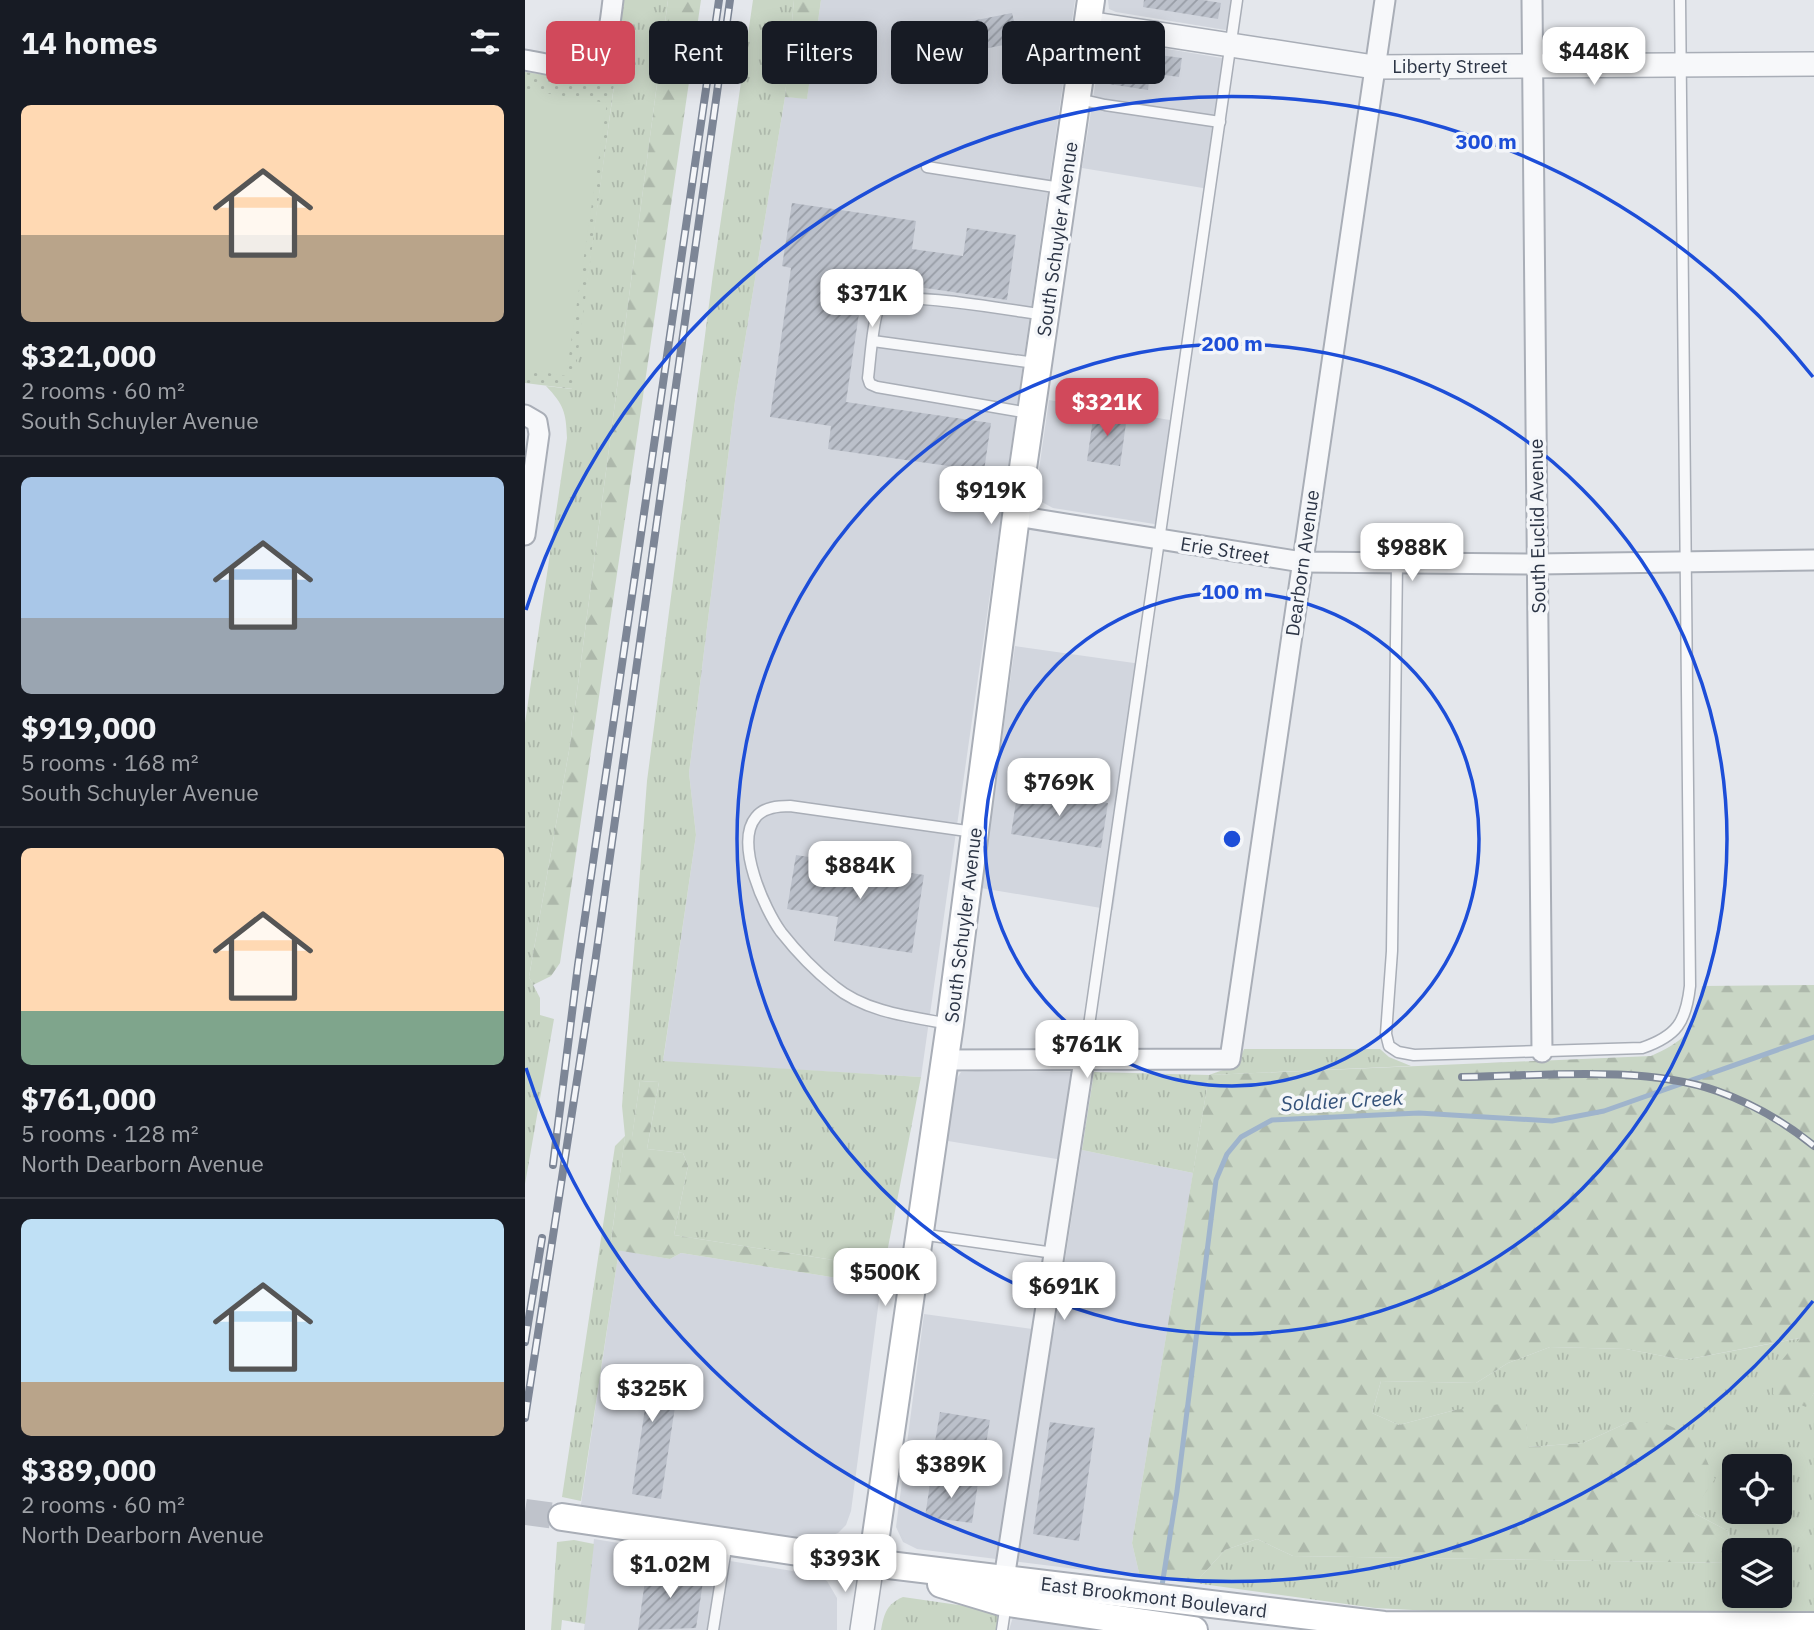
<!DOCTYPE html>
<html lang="en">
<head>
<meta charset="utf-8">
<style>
  :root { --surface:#171b24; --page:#20242c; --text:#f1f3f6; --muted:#9ea1a6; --line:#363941; --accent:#d1495b }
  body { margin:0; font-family:"IBM Plex Sans",sans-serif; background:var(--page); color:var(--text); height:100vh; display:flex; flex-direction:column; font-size:26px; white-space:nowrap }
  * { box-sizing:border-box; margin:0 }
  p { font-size:23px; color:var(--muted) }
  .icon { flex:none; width:38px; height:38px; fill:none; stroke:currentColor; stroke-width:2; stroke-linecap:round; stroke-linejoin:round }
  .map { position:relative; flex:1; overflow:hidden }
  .side { display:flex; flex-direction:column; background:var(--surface); width:525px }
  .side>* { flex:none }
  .banner { position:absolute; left:21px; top:21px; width:665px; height:63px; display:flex; gap:14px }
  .tools { position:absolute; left:1197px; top:1454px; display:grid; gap:14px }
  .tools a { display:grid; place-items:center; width:70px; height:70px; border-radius:10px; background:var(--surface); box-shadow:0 4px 18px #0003; font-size:35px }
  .price { position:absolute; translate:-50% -60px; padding:0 16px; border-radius:14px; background:#fff; color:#222; font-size:23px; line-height:46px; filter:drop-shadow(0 2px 4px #0008) }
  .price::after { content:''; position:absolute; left:50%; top:42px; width:21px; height:16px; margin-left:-10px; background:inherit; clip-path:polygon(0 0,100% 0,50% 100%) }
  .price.active { background:var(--accent); color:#fff }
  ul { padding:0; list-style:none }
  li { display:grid; align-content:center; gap:14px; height:371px; padding:0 21px }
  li+li { border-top:2px solid var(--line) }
  li span { display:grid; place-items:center; height:217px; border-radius:10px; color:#555 }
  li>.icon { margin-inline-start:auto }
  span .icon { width:126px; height:126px; fill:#fffc; stroke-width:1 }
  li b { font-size:30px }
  h2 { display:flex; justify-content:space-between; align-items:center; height:84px; padding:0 21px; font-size:30px }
  .pill { padding:0 24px; border-radius:10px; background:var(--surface); box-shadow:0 4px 18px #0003; font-size:24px; line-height:63px }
  .pill.active { background:var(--accent); color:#fff }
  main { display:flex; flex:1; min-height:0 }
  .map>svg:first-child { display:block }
</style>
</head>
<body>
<main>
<section class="side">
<h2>14 homes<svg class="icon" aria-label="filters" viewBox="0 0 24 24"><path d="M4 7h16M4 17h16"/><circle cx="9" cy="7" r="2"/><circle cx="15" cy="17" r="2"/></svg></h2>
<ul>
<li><span style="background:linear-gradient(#ffd9b3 60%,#b9a48a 0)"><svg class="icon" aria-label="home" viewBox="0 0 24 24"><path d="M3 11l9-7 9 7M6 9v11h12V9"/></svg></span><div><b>$321,000</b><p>2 rooms · 60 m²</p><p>South Schuyler Avenue</p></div></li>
<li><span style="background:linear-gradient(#a9c7e8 65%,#9aa5b1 0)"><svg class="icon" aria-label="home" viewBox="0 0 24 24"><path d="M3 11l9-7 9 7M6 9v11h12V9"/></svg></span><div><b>$919,000</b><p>5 rooms · 168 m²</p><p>South Schuyler Avenue</p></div></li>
<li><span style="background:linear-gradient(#ffd9b3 75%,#7fa58c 0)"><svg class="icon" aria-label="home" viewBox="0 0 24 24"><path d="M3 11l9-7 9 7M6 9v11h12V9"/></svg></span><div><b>$761,000</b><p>5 rooms · 128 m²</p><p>North Dearborn Avenue</p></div></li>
<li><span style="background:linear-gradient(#bfe0f5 75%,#b9a48a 0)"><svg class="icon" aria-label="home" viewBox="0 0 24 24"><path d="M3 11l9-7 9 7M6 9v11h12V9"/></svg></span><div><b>$389,000</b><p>2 rooms · 60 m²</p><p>North Dearborn Avenue</p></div></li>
</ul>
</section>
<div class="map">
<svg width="1289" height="1630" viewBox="0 0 1289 1630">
  <defs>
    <pattern id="grass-tufts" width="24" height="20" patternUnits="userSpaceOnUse" patternTransform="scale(1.75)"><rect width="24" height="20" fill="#c9d6c5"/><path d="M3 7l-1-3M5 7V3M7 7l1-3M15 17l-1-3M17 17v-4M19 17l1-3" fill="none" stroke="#adb8ab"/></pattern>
    <pattern id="forest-firs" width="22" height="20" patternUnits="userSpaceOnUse" patternTransform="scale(1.75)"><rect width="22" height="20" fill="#c9d6c5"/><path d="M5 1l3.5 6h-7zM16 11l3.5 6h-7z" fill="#adb8ab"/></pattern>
    <pattern id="park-dots" width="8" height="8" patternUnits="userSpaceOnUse" patternTransform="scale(1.75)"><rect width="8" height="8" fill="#c9d6c5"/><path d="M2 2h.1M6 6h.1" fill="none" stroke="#adb8ab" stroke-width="1.8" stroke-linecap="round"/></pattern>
    <pattern id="building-hatch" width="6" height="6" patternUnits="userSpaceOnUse" patternTransform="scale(1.75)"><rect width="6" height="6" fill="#bbc0ca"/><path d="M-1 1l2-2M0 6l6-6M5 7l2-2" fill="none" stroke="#989da6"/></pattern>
  </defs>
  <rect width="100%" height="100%" fill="#e4e7ec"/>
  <g fill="#d2d6de">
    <path d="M296 0H550L396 1077 138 1062 171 835 164 773 210 401 260 97 282 98Z"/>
    <path d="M583 0H708L718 2 713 32 591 12 584 9Z"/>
    <path d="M588 40 709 60 690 190 557 168 576 48 580 43Z"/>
    <path d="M524 400 657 422 642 526 528 508 513 500 511 490Z"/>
    <path d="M490 646 623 665 588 910 456 888Z"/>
    <path d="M451 1071 549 1072 538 1160 417 1140 428 1085 436 1072Z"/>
    <path d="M557 1150 668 1173 607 1543 615 1577 392 1549 378 1542 371 1527 399 1314 529 1332Z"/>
    <path d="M94 1250 145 1259 156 1253 356 1285 326 1511 321 1525 313 1533 292 1541 55 1511Z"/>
    <path d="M69 1539 292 1575 302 1581 312 1598V1630H59Z"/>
    <path d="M488 1617 580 1630H484Z"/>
  </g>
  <g fill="url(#grass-tufts)" fill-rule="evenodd">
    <path d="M95 0H143L45 745 4 977 15 998V1015L29 1019 0 1184V723L42 438C41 412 39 405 21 386L47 389 89 86 48 79 72 68Z"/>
    <path d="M228 0H269L260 97 210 401 164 773 171 835 138 1061 396 1077 359 1268 149 1235 163 1166 158 1153 122 1149 134 1082 115 1081 107 1138 100 1137 85 1248 94 1250 56 1501 37 1497 90 1146 100 1136 97 1106 122 781 188 274Z"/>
    <path d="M719 1049H855L864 1057 886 1066 684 1075 668 1173 557 1150 569 1072 684 1075 712 1065Z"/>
    <path d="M1276 1338 1280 1407 1289 1393V1611L925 1612 850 1608 670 1583 700 1550 732 1539 768 1556 1209 1563V1596H1255V1550H1209V1563L1203 1531 1167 1512 1104 1422 1058 1443 1003 1447 1001 1424 930 1410 874 1425 847 1413 856 1381 951 1383 983 1363 1025 1347 1101 1349 1159 1360ZM1209 1466H1255V1512H1209Z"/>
    <path d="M49 1540 69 1544 60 1624 37 1620 36 1630H26L32 1542Z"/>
    <path d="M378 1597 475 1611 473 1630H356C359 1613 362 1604 378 1597Z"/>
  </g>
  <g fill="url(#forest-firs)">
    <path d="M143 0H176L35 963 26 976 8 985 4 977 45 745Z"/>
    <path d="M269 0H296L282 99 260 97Z"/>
    <path d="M1289 985V1393L1281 1407 1248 1394 1249 1370 1275 1338 1159 1360 1101 1349 1025 1347 983 1363 951 1383 856 1381 847 1413 874 1425 930 1410 983 1403 1001 1424 1004 1447 1058 1443 1104 1422 1141 1424 1172 1439 1190 1479 1167 1512 1203 1531 1209 1563 768 1556 732 1539 700 1550 670 1583 615 1577 607 1543 684 1075 1126 1056C1168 1037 1167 1029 1177 986Z"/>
    <path d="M115 1081 134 1082 122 1149 158 1153 163 1166 149 1235 359 1268 356 1285 156 1253 145 1259 85 1249 100 1136 107 1137Z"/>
  </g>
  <path fill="url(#park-dots)" d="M0 72 89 85 48 389 0 383Z"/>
  <path fill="#c9d6c5" d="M0 90 82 103 41 376 0 369Z"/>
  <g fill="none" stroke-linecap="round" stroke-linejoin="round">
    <path stroke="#9fb4cc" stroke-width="5" d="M636 1592 652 1491 691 1180 702 1154 716 1137 747 1120 894 1113 1027 1121 1079 1111 1289 1037"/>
  </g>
  <g fill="url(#building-hatch)">
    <path d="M619 0H678L696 3 693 19 618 7Z"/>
    <path d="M487 13 494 42 402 60 396 31Z"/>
    <path d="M589 49 657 58 654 77 625 73 623 90 584 84Z"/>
    <path d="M267 203 391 221 387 249 438 256 442 228 491 235 482 300 339 279 321 402 466 423 459 471 303 449 306 426 245 417 266 268 257 266Z"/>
    <path d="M569 411 602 416 595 466 562 461Z"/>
    <path d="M493 789 583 803 576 848 486 834Z"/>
    <path d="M271 855 399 875 387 953 309 941 313 917 262 909Z"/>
    <path d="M100 1365 155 1374 136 1499 107 1494 121 1402 95 1398Z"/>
    <path d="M415 1412 465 1420 460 1450 410 1442Z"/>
    <path d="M525 1422 570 1428 554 1541 508 1534Z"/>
    <path d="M406 1477 453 1483 447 1523 400 1517Z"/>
    <path d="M122 1567 179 1575 171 1628 113 1630Z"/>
  </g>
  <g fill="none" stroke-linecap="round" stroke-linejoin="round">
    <path stroke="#bfc3cb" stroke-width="26" stroke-dasharray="26 13" stroke-linecap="butt" d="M0 1512 37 1517"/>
    <defs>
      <g id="service">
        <path d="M554 99 580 105 695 122"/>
        <path d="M402 167 536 188"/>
        <path d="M348 341 510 363"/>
        <path d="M504 413 352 387 345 384 343 378C345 363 348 313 356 304 369 288 495 312 520 315"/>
        <path d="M872 563 867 951 861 1034 864 1046 873 1052 889 1055 1117 1048C1152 1036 1161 1022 1165 986L1155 0"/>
        <path d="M425 1024C386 1017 340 1012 309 986 290 971 271 951 256 932 240 910 209 843 231 817 239 807 253 806 265 806L449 832"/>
        <path d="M559 1060 712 0"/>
        <path d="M395 1234 529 1253"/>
        <path d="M188 1630 202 1542"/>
        <path d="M477 1630 481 1603"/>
      </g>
      <g id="minor">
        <path d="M1007 0 1017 1052"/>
        <path d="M0 60C11 62 47 70 56 68 84 61 85 22 88 0"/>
        <path d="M0 415 12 422 14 434 0 535"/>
        <path d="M491 516 777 562 1012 564 1289 560"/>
        <path d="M420 1060 705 1059 860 0"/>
        <path d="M479 1579 559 1060"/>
      </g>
      <g id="tertiary">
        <path d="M563 23 849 67 1289 64"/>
        <path d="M337 1630 347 1563"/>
      </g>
      <g id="secondary">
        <path d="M37 1517 347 1563 859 1625 1289 1626"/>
        <path d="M347 1563 425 1024 491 516 566 0"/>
        <path d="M416 1584 476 1602 669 1630"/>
      </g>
    </defs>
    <use href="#service" stroke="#a9aeb7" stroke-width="13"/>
    <use href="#minor" stroke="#a9aeb7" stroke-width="23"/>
    <use href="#tertiary" stroke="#a9aeb7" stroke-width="26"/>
    <use href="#secondary" stroke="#a9aeb7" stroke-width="30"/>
    <use href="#service" stroke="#f7f8fa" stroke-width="10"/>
    <use href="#minor" stroke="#f7f8fa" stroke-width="19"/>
    <use href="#tertiary" stroke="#f7f8fa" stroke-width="23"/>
    <use href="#secondary" stroke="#fff" stroke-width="26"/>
    <defs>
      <g id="rail">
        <path d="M937 1077C1015 1076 1118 1065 1192 1091 1226 1103 1261 1123 1289 1146"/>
        <path d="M28 1165 53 965 194 0"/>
        <path d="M0 1342 17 1238"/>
        <path d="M0 1418 70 963 205 0"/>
      </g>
    </defs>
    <use href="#rail" stroke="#7d8696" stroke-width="8"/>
    <use href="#rail" stroke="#f4f6f9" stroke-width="5" stroke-dasharray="16" stroke-linecap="butt"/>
  </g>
  <g fill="none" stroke="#1d4ed8" stroke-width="3.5">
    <circle cx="707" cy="839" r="247"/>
    <circle cx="707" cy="839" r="495"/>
    <path d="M1288 1301A742 742 0 0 1 1 1068M1 610A742 742 0 0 1 1288 377"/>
  </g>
  <g text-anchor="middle" stroke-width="7" stroke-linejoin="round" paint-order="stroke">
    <g font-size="19" fill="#2b3445" stroke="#f4f6f9">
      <text x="925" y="73">Liberty Street</text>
      <text transform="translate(532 239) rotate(-82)" y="7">South Schuyler Avenue</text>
      <text transform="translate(1012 526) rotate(-91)" y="7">South Euclid Avenue</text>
      <text transform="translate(700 550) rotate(9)" y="7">Erie Street</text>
      <text transform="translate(777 563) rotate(-82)" y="7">Dearborn Avenue</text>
      <text transform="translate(438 925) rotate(-83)" y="7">South Schuyler Avenue</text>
      <text transform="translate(629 1597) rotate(7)" y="7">East Brookmont Boulevard</text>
    </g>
    <g font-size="21" font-style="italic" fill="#34527a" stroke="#f4f6f9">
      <text transform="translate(817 1101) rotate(-3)" y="7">Soldier Creek</text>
    </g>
  </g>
  <circle cx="707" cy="839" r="10" fill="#1d4ed8" stroke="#f4f6f9" stroke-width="3.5"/>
  <g font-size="21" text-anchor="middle" font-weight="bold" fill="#1d4ed8" stroke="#f4f6f9" stroke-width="7" stroke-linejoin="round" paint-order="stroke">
    <text x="961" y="149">300 m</text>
    <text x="707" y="351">200 m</text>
    <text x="707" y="599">100 m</text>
  </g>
</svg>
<div class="tools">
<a><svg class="icon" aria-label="locate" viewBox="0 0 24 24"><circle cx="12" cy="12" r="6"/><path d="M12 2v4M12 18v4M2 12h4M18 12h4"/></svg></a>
<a><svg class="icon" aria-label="layers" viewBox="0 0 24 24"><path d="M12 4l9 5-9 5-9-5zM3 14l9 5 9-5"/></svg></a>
</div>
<b class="price" style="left:1069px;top:87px">$448K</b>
<b class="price" style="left:347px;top:329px">$371K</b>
<b class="price active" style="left:582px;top:438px">$321K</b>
<b class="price" style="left:466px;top:526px">$919K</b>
<b class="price" style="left:887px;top:583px">$988K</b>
<b class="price" style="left:534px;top:818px">$769K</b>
<b class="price" style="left:335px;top:901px">$884K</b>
<b class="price" style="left:562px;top:1080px">$761K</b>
<b class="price" style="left:360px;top:1308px">$500K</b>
<b class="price" style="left:539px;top:1322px">$691K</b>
<b class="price" style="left:127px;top:1424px">$325K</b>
<b class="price" style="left:426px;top:1500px">$389K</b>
<b class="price" style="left:320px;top:1594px">$393K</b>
<b class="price" style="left:145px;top:1600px">$1.02M</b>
<div class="banner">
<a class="pill active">Buy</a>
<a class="pill">Rent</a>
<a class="pill">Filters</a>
<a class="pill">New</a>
<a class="pill">Apartment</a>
</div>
</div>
</main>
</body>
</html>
